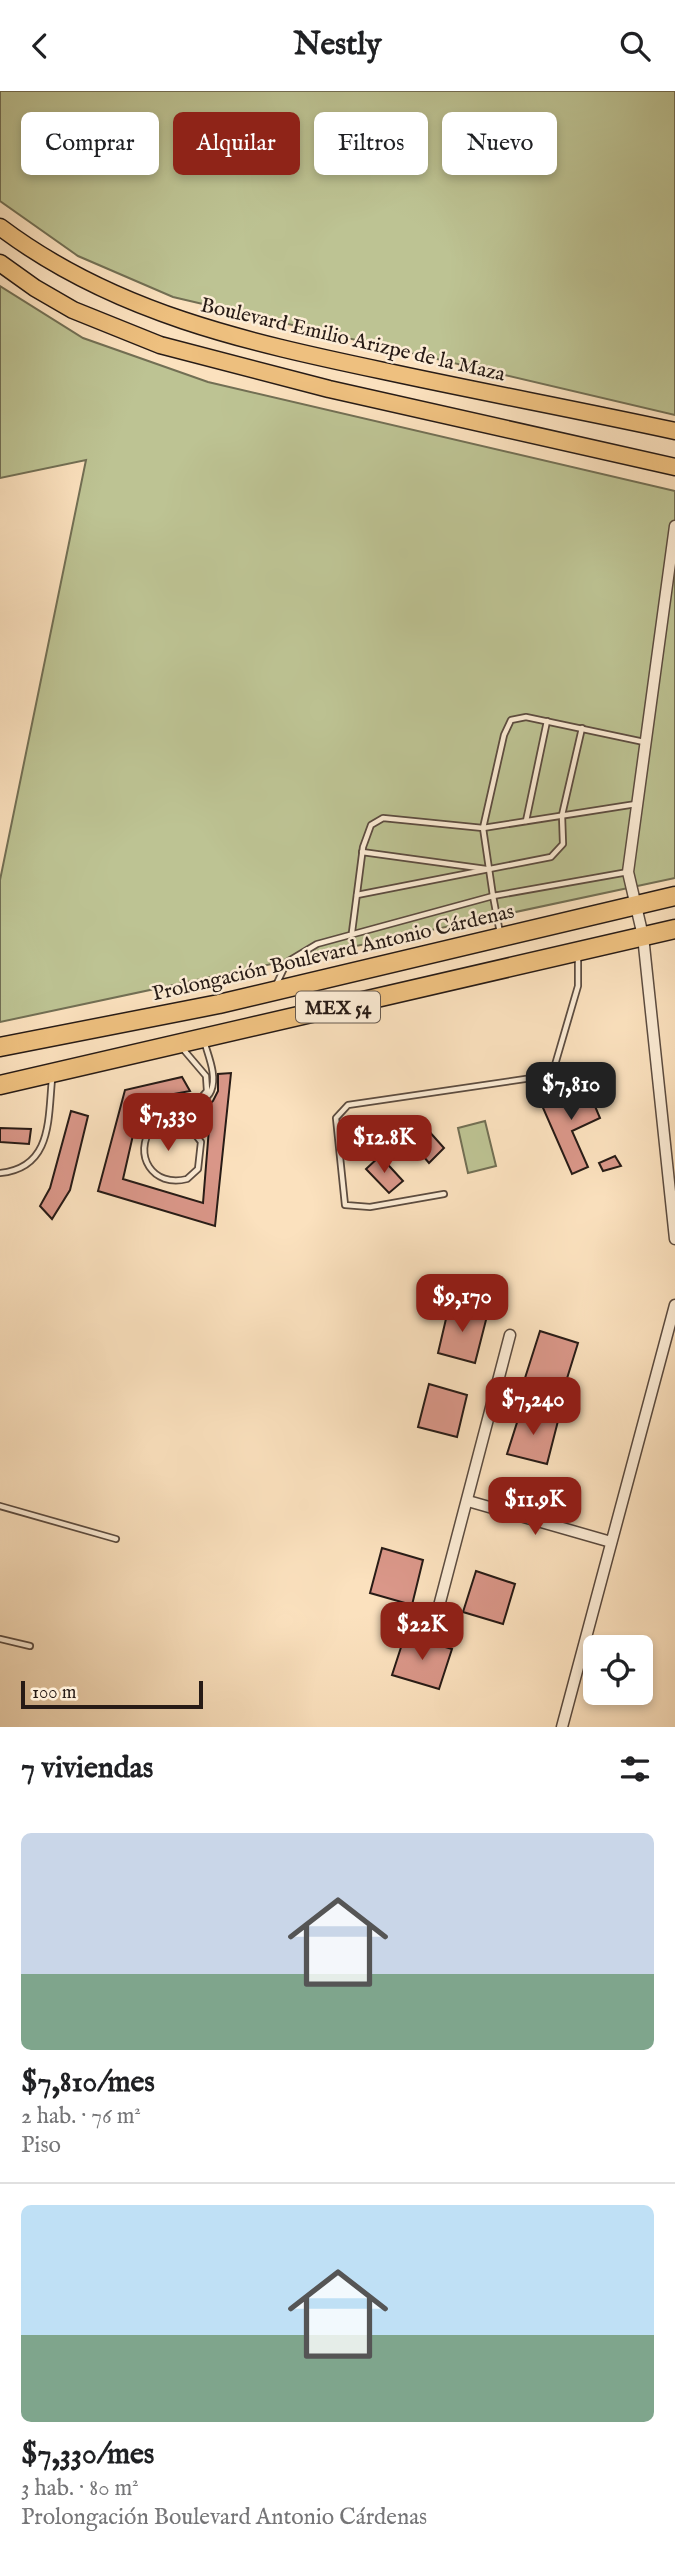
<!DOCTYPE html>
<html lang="es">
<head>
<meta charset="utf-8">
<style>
  :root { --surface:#fff; --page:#f2f2f2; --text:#202124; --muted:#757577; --line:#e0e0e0; --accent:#8f2418 }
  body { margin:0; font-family:"IM FELL English",serif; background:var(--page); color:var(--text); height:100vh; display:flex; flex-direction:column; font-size:26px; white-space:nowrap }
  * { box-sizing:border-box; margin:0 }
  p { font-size:23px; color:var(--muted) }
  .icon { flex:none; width:38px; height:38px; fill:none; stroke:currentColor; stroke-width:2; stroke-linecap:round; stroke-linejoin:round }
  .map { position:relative; height:1636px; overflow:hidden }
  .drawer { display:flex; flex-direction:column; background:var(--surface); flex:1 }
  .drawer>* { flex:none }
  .guide { position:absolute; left:21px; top:21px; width:634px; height:63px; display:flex; gap:14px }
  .controls { position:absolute; left:583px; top:1544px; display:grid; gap:14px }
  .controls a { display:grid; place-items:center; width:70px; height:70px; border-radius:10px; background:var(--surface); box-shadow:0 4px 10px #0003; font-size:35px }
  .scale { position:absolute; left:21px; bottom:18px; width:182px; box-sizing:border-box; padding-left:7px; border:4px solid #271b16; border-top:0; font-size:19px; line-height:24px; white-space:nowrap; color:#271b16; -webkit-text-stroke:5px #fcecd5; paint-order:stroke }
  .price { position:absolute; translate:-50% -60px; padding:0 16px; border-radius:14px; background:var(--accent); color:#fff; font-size:23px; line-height:46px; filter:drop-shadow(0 2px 4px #0008) }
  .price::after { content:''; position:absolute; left:50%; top:42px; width:21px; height:16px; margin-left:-10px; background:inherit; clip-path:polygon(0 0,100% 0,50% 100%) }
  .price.on { background:#222; color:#fff }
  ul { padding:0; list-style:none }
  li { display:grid; align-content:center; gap:14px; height:371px; padding:0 21px }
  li+li { border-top:2px solid var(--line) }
  li span { display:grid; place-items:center; height:217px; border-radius:10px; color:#555 }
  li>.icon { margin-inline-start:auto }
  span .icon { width:126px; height:126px; fill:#fffc; stroke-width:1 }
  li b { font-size:30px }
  h2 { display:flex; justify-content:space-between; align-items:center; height:84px; padding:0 21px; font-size:30px }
  .chip { padding:0 24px; border-radius:10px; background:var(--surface); box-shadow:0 4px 10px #0003; font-size:24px; line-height:63px }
  .chip.on { background:var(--accent); color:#fff }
  header { display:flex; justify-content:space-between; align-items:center; height:91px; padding:0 21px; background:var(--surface); font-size:32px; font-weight:700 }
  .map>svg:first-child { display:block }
</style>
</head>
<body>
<header><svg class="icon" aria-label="back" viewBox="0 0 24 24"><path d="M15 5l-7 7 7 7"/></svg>Nestly<svg class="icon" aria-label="search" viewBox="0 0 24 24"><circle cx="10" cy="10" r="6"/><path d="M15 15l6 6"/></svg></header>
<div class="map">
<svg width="675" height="1636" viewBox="0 0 675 1636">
  <rect width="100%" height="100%" fill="#fbe1be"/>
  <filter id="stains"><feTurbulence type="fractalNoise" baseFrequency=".00286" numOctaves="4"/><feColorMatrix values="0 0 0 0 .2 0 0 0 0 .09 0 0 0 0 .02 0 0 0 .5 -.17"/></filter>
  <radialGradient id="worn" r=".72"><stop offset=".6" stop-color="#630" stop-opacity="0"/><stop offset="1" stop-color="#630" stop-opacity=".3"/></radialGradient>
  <g fill="#bdc393" stroke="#726f54" stroke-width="2">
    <path d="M0 0H675V324L173 206 78 165 0 110Z"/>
    <path d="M0 195 83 247 208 291 675 400V787L0 931V789L86 369 0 387Z"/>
    <path d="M485 1030 496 1075 468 1082 458 1037Z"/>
  </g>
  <g fill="#da9789" stroke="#271b16" stroke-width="2">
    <path d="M231 982 215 1135 98 1100 125 999 182 986 190 1000 141 1009 123 1088 203 1112 210 1025 193 1028 213 1010 218 1000V983Z"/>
    <path d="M586 994 600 1027 572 1040 588 1076 572 1083 540 1010 554 1003 556 1008Z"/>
    <path d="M71 1020 88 1025 70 1099 52 1128 40 1115 50 1097Z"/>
    <path d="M0 1037 31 1038 29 1053 0 1051Z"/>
    <path d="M427 1038 444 1057 429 1072 412 1052Z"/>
    <path d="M380 1065 403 1090 389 1102 366 1078Z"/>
    <path d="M615 1065 621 1075 603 1080 599 1072Z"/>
    <path d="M449 1215 487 1225 475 1272 438 1262Z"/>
    <path d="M540 1240 578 1252 564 1297 525 1287Z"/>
    <path d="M429 1293 467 1304 457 1346 418 1336Z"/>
    <path d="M521 1319 558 1330 547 1373 507 1363Z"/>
    <path d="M382 1457 423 1469 412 1514 370 1502Z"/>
    <path d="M476 1480 515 1493 503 1533 463 1521Z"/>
    <path d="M405 1544 452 1558 439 1598 392 1584Z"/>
  </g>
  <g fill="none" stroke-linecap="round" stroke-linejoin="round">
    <defs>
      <g id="lane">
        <path d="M526 730 547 630"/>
        <path d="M362 761 486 778"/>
        <path d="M628 781 493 805 483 737 504 644 511 629 526 626 644 651"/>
        <path d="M357 804 551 766 563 753 562 724 582 637"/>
        <path d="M352 841 363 756 371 734 383 727 483 737 636 713"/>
        <path d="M277 892 287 871 317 853 493 805 500 842"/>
        <path d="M183 958 206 985 207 1000 200 1008"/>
        <path d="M163 1027 191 1038 201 1051 198 1078 187 1088C153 1097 132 1064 152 1036 164 1019 205 1016 211 1000 217 985 209 967 205 953"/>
        <path d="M0 1082C52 1077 48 1029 52 988"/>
        <path d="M444 1103 370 1116 345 1114 336 1027 348 1014 552 984 578 895V865"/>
        <path d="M0 1415 116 1448"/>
        <path d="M0 1548 30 1555"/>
      </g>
      <g id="street">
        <path d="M675 435 628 781 643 845 675 1148"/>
        <path d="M468 1410 611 1451"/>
        <path d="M439 1515 510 1244"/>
        <path d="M562 1636 675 1214"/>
      </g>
      <g id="primary">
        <path d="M0 136C114 222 247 251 384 280 481 301 578 319 675 340"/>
        <path d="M0 172 35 197 73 219 160 254 329 298 675 376"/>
      </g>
      <g id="highway">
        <path d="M0 956 219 913 675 805"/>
        <path d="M0 994 675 838"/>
      </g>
    </defs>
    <use href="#lane" stroke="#5c4c40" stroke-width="8"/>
    <use href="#street" stroke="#5c4c40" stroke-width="13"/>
    <use href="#primary" stroke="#271b16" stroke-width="19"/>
    <use href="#highway" stroke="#271b16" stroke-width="21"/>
    <use href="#lane" stroke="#fcecd5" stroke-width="4.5"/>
    <use href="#street" stroke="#fcecd5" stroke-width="10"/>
    <use href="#primary" stroke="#eec07f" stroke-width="16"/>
    <use href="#highway" stroke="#eec07f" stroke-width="18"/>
  </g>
  <g text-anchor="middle" stroke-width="5" stroke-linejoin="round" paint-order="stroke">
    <rect fill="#fcecd5" stroke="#675a4f" stroke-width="2" x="296" y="900.5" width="84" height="31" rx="5"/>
    <g font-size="19" font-weight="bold" fill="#271b16">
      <text x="338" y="923">MEX 54</text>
    </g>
    <g font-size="21" fill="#271b16" stroke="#fcecd5">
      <text transform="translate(353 248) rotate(13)" y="7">Boulevard Emilio Arizpe de la Maza</text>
      <text transform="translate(333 861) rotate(-13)" y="7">Prolongación Boulevard Antonio Cárdenas</text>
    </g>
  </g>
  <rect width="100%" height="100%" filter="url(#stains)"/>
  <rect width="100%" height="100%" fill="url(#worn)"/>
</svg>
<div class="controls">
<a><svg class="icon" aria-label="locate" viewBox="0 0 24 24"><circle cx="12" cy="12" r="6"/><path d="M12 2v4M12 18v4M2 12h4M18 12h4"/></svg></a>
</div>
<div class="scale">100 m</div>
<b class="price on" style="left:571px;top:1031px">$7,810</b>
<b class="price" style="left:168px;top:1062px">$7,330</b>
<b class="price" style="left:384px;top:1084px">$12.8K</b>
<b class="price" style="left:462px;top:1243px">$9,170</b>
<b class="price" style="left:533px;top:1346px">$7,240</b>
<b class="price" style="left:535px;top:1446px">$11.9K</b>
<b class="price" style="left:422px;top:1571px">$22K</b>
<div class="guide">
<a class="chip">Comprar</a>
<a class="chip on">Alquilar</a>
<a class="chip">Filtros</a>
<a class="chip">Nuevo</a>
</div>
</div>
<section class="drawer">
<h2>7 viviendas<svg class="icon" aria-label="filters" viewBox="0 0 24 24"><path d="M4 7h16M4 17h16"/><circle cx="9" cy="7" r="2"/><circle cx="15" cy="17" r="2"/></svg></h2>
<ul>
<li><span style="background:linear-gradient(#c9d6e8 65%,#7fa58c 0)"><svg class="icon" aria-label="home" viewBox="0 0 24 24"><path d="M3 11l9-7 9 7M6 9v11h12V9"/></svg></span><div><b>$7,810/mes</b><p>2 hab. · 76 m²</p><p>Piso</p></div></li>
<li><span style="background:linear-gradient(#bfe0f5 60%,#7fa58c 0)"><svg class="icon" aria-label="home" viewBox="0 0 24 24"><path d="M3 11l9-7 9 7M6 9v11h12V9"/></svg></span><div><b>$7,330/mes</b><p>3 hab. · 80 m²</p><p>Prolongación Boulevard Antonio Cárdenas</p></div></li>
</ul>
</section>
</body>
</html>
